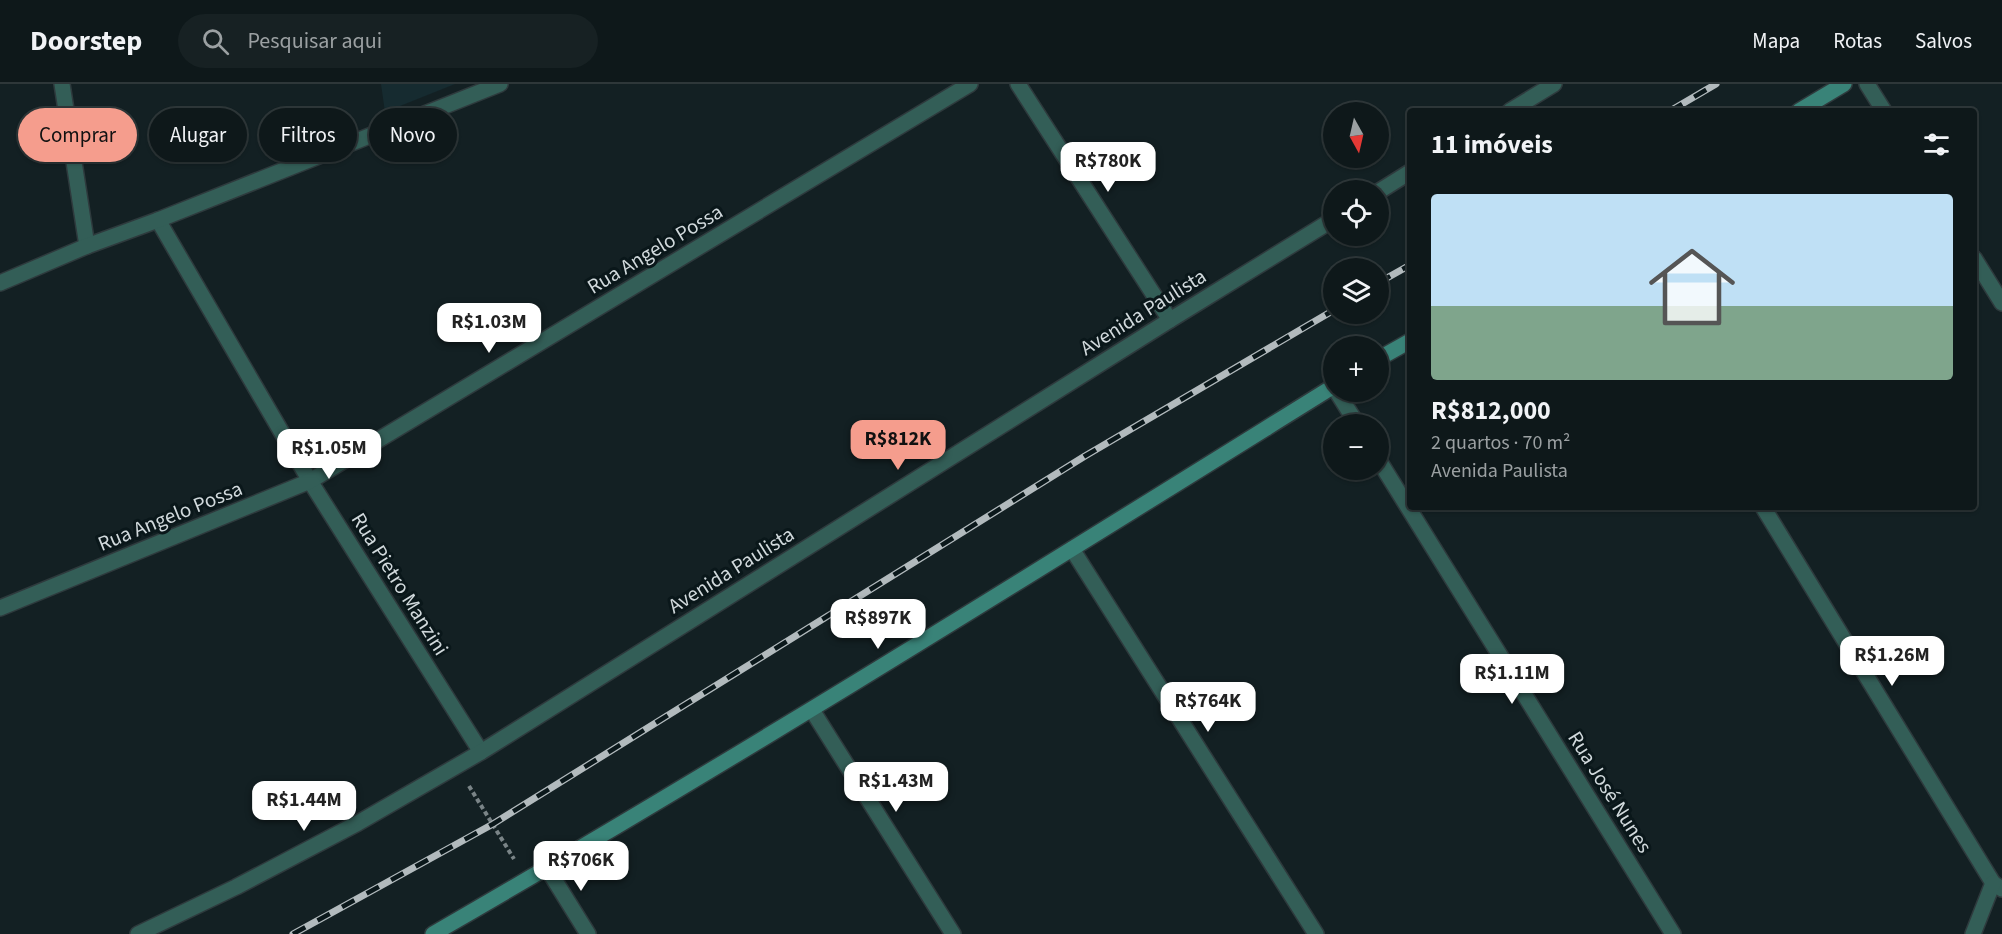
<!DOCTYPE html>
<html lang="pt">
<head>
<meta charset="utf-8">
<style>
  :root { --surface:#0e181a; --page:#172123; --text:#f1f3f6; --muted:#9ba0a2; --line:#2e3739; --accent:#f59d8d }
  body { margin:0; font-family:"Source Sans 3",sans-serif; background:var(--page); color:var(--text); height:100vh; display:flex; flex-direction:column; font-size:22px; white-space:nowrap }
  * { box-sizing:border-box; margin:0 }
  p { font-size:20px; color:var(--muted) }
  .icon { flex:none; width:33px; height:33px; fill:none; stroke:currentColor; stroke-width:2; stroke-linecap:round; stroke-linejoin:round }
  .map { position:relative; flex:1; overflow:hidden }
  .side { position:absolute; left:1407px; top:24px; width:570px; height:402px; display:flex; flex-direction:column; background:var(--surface); border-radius:6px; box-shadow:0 2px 4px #0004,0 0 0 2px var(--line) }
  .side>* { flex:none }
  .top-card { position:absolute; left:18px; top:24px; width:570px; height:54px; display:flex; gap:12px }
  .needle { width:39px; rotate:172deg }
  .fabs { position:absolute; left:1323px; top:18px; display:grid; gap:12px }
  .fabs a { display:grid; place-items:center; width:66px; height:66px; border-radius:50%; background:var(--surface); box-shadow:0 2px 4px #0004,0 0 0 2px var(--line); font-size:30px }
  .price { position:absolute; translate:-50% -51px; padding:0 14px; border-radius:12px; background:#fff; color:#222; font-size:20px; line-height:39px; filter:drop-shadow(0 2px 3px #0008) }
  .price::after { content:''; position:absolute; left:50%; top:36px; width:18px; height:14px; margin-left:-9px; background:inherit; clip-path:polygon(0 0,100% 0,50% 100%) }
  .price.on { background:var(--accent); color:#111 }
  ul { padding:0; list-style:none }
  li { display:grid; align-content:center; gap:12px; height:318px; padding:0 24px }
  li span { display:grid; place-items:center; height:186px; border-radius:6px; color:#555 }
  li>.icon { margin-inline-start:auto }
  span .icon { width:108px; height:108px; fill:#fffc; stroke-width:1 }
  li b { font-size:26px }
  h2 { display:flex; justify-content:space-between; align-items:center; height:72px; padding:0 24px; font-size:26px }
  .pill { padding:0 21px; border-radius:27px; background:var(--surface); box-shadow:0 2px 4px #0004,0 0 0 2px var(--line); font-size:21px; line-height:54px }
  .pill.on { background:var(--accent); color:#111 }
  header { display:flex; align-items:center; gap:36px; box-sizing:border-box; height:84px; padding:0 30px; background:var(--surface); border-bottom:2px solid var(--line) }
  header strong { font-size:28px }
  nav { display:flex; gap:33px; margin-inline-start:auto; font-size:21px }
  .search { width:420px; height:54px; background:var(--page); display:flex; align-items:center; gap:15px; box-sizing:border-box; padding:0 21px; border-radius:33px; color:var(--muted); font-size:22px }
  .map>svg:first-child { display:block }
</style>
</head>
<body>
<header>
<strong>Doorstep</strong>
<div class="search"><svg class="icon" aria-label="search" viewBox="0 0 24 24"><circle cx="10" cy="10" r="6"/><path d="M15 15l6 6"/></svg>Pesquisar aqui</div>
<nav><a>Mapa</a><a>Rotas</a><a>Salvos</a></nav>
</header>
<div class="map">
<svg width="2002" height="850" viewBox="0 0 2002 850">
  <rect width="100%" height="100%" fill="#132023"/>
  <path fill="#162b30" d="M381 0H455L385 28Z"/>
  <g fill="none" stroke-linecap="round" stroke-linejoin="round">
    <defs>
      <g id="street">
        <path d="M62 0 87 162"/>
        <path d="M1018 0 1170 236"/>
        <path d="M1867 0 1884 27"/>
        <path d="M1510 27 1554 0"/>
        <path d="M1378 108 1410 88"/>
        <path d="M158 136 310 397 481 668"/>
        <path d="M1974 174 2002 219"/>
        <path d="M0 199 87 162 158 136 500 0"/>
        <path d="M1337 308 1357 340"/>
        <path d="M1378 375 1673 850"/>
        <path d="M1763 423 1993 799 2002 805"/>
        <path d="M1072 465 1316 850"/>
        <path d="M0 524 310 397 970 0"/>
        <path d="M812 626 953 850"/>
        <path d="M547 784 588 850"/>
        <path d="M138 850 236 803 358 739 481 668 1170 236 1334 135"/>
        <path d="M1973 850 1993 799"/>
      </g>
      <g id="secondary">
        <path d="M1799 27 1844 0"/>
        <path d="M1378 275 1410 257"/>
        <path d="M433 850C738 674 1035 488 1334 302"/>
      </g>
    </defs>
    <use href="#street" stroke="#2e3a3d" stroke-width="18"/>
    <use href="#secondary" stroke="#2e3a3d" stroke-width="18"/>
    <path stroke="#7a8487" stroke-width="4" stroke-dasharray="4.5 3" stroke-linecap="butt" d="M469 702 514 775"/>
    <use href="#street" stroke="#335e57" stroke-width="15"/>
    <use href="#secondary" stroke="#398378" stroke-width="15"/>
    <defs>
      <g id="rail">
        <path d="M1670 27 1716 0"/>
        <path d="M1378 199 1410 181"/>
        <path d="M293 850 493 740 1085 372 1334 226"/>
      </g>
    </defs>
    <use href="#rail" stroke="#b2babd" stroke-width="7"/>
    <use href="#rail" stroke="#0a171a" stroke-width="4.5" stroke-dasharray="14" stroke-linecap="butt"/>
  </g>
  <g text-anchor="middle" stroke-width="6" stroke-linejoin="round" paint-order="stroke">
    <g font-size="21" fill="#d1d9dc" stroke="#0a171a">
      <text transform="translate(655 165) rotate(-31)" y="7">Rua Angelo Possa</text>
      <text transform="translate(1143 228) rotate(-32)" y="7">Avenida Paulista</text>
      <text transform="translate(170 432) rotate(-22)" y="7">Rua Angelo Possa</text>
      <text transform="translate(731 486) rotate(-32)" y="7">Avenida Paulista</text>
      <text transform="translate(400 500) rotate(58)" y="7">Rua Pietro Manzini</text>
      <text transform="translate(1610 708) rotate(58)" y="7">Rua José Nunes</text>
    </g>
  </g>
</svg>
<div class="fabs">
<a><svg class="needle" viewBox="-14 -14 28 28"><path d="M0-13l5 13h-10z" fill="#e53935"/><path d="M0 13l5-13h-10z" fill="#9ba0a2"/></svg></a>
<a><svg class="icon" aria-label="locate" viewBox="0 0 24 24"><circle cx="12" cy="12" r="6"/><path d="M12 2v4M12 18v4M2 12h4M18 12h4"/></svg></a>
<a><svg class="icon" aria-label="layers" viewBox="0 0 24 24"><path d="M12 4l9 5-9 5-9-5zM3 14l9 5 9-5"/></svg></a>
<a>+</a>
<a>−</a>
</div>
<b class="price" style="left:1108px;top:109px">R$780K</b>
<b class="price" style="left:489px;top:270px">R$1.03M</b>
<b class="price on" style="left:898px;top:387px">R$812K</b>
<b class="price" style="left:329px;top:396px">R$1.05M</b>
<b class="price" style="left:878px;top:566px">R$897K</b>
<b class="price" style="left:1892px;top:603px">R$1.26M</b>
<b class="price" style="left:1512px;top:621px">R$1.11M</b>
<b class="price" style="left:1208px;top:649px">R$764K</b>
<b class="price" style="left:896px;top:729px">R$1.43M</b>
<b class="price" style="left:304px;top:748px">R$1.44M</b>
<b class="price" style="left:581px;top:808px">R$706K</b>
<div class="top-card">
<a class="pill on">Comprar</a>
<a class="pill">Alugar</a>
<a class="pill">Filtros</a>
<a class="pill">Novo</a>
</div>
<section class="side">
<h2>11 imóveis<svg class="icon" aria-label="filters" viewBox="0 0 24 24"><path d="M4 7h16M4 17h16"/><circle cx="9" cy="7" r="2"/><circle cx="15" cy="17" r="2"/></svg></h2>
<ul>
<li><span style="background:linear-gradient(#bfe0f5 60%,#7fa58c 0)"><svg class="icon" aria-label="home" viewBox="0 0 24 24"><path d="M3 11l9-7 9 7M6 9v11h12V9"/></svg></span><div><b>R$812,000</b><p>2 quartos · 70 m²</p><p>Avenida Paulista</p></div></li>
</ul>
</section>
</div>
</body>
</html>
